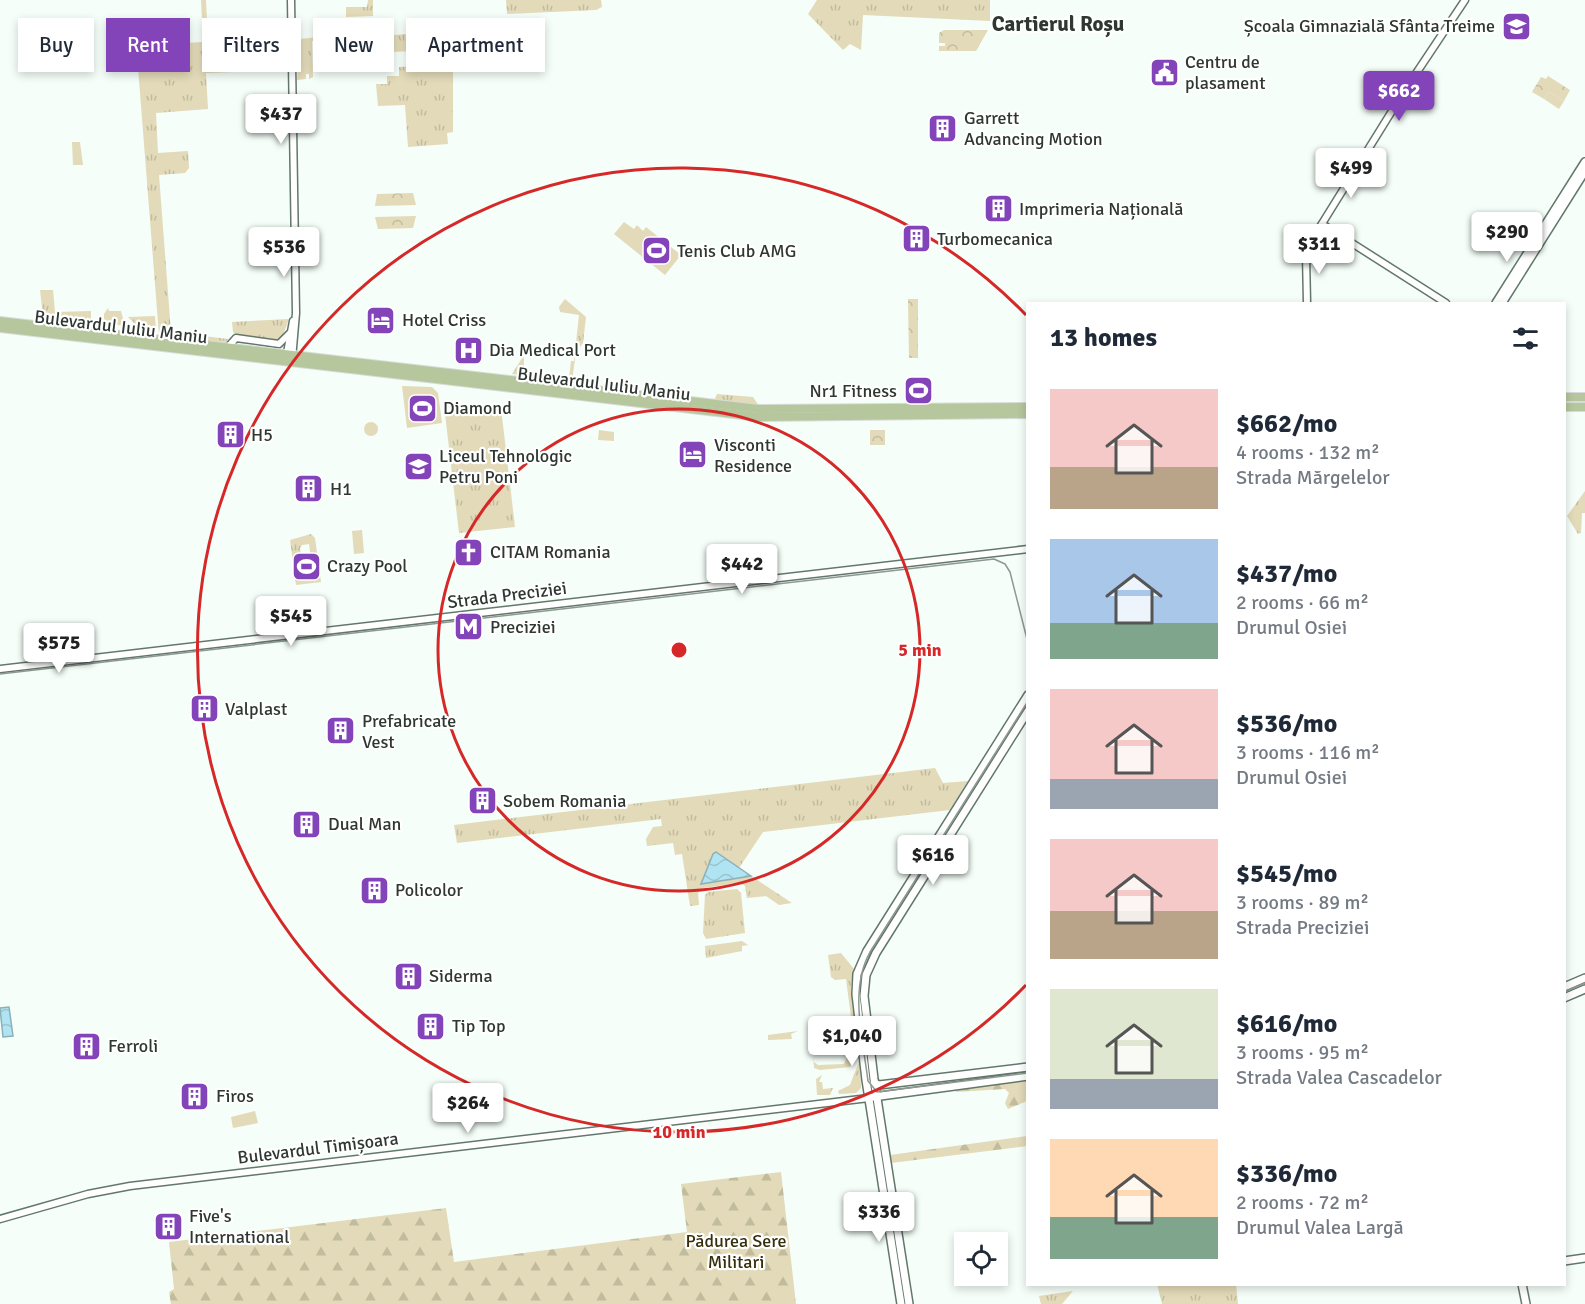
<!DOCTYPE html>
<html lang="en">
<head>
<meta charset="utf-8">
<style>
  :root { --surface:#fff; --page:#f6f6f7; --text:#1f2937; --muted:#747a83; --accent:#8444b9 }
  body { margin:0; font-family:Signika,sans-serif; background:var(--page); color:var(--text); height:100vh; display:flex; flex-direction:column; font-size:22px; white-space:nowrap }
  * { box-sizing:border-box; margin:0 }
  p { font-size:20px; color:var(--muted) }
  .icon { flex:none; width:33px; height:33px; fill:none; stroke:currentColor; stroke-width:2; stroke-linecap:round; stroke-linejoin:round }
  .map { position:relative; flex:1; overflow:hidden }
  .side { position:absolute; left:1026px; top:302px; width:540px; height:984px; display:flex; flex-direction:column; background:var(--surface); border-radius:0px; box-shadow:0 3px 9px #0003 }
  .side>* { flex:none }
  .hud { position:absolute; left:18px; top:18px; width:570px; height:54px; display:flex; gap:12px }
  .buttons { position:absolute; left:954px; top:1232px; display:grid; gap:12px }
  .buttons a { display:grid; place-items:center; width:54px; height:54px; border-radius:0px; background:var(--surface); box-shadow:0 3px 9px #0003; font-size:30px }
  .price { position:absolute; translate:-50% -51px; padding:0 14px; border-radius:6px; background:#fff; color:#222; font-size:20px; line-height:39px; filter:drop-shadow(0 2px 3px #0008) }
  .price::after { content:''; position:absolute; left:50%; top:36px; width:18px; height:14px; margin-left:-9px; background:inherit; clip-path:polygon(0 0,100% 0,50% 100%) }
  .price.current { background:var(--accent); color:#fff }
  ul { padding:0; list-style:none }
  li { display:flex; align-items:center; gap:18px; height:150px; padding:0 24px }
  li span { display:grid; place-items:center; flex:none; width:168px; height:120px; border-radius:0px; color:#555 }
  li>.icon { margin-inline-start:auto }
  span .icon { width:72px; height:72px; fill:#fffc; stroke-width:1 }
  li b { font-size:26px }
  h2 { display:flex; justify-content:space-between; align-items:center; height:72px; padding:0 24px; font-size:26px }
  .chip { padding:0 21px; border-radius:0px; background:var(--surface); box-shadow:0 3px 9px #0003; font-size:21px; line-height:54px }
  .chip.current { background:var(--accent); color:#fff }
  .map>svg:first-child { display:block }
</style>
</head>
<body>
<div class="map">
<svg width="1585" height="1304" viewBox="0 0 1585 1304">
  <defs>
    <pattern id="grass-tufts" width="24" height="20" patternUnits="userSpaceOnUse" patternTransform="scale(1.5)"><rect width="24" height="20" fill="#e2dab8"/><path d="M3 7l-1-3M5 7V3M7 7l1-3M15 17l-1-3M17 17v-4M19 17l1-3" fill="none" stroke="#c2bc9f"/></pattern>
    <pattern id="forest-firs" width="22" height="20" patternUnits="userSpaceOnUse" patternTransform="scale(1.5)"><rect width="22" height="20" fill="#e2dab8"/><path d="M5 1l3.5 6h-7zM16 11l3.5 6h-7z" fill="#c2bc9f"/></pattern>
    <pattern id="park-crowns" width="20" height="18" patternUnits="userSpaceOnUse" patternTransform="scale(1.5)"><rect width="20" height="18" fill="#e2dab8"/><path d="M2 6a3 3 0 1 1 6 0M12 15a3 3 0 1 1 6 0" fill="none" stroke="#c2bc9f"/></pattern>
    <pattern id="water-waves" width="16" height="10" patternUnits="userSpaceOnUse" patternTransform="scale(1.5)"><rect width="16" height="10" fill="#b1e4f2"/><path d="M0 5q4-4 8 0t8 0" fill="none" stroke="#99c4d0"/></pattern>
  </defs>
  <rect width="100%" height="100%" fill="#f5fef8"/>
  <g fill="url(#grass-tufts)" fill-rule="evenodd">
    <path d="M201 0H206L208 42C226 41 277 36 289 49L290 70 206 73 208 109 156 113 158 153 188 151 189 168 185 173 159 175 171 332 228 339 225 344 159 335 136 42 152 41 153 45 203 42Z"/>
    <path d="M368 0H373V16L346 17V7H367Z"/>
    <path d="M506 0H601L602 7 596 10 507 14Z"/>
    <path d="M817 0H990V21L863 15 861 50 850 44 843 50 808 14Z"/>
    <path d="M392 29 393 35 453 31V132L447 133 448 144 408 147 405 105 378 106 376 84H387V76H399V67L417 66 416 51 390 52 389 36 312 41 313 77 309 79V74H306V79L297 80 300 39Z"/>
    <circle cx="122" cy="46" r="7"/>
    <path d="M40 290H53L55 312 91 311V320L43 316Z"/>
    <path d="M565 299 586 317 583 343 580 347 577 345 572 381 569 378 571 361H574L579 315 560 312 559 307Z"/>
    <path d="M108 308 109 311H121L125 326 104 323V314Z"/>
    <path d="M155 316 156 331 137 326 128 317Z"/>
    <path d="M289 319 283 335 277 341 237 337 233 332 232 322Z"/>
    <path d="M524 355V368L528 369 527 372 561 377V380L512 374Z"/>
    <path d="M717 394 753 397 759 406 714 401Z"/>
    <path d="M501 408 515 527 459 533 445 414Z"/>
    <path d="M1585 491V513H1582L1581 533 1578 534 1567 516Z"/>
    <path d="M311 534 315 538 321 582 296 585 290 540ZM309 544 313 573 304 576 300 548 302 545Z"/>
    <path d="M935 768 943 783 968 781 950 810 763 832 739 868 716 853 713 854 702 883 751 876 792 903 779 905 766 896 747 898 745 886 740 883 703 888 698 893 699 905 690 906 682 854 675 855 673 843 647 846 646 839 653 827 662 826 661 819 457 843 454 825Z"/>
    <path d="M737 889 741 893 745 933 706 939 703 933 705 895 708 892Z"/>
    <path d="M742 941 748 945 742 946V951L706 958 705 946Z"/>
    <path d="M841 953 854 969 851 986 855 1029 814 1036 808 1030 852 1024 846 979 835 980 831 977 828 955Z"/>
    <path d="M798 1031 791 1034 792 1039 768 1040V1035Z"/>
    <path d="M843 1039H856L858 1049H849Z"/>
    <path d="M813 1052 814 1062 818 1065 844 1064 848 1055 857 1054 850 1067 820 1070 814 1068Z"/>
    <path d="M860 1059 861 1088 856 1093 839 1094 838 1091 850 1085Z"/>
    <path d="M822 1075 819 1082H822L823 1089 833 1088 830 1095H817L816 1079Z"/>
    <path d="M1157 1284H1236L1238 1304H1162Z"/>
    <path d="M1073 1291 1062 1304H1041L1039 1296Z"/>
  </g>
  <g fill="url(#forest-firs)">
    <path d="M1027 1079V1101L1008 1109 1005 1103 1009 1093 1005 1089 956 1092 953 1088Z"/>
    <path d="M1027 1136V1146L891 1163 890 1155Z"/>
    <path d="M781 1172 796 1304H171L169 1292 174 1289 169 1242 446 1208 454 1262 687 1232 681 1184Z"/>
  </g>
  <g fill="url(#park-crowns)">
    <path d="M944 30H988L976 51H939V46H945V43H939V33Z"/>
    <path d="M1548 76 1570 90 1564 101 1549 92 1544 99 1532 92 1541 77 1546 79Z"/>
    <path d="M413 193 416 205 375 206 377 194Z"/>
    <path d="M416 216 413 228 378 229 375 217Z"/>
    <path d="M908 299H918V358H909Z"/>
    <circle cx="371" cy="429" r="7"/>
    <rect x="870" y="430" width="15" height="15"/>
  </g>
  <g fill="#e2dab8">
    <path d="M1549 92 1564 101 1559 109 1544 99Z"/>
    <path d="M72 142H80L83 165H73Z"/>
    <path d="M624 222 634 229 637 225 643 231 646 227 681 255 665 275 614 234Z"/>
    <path d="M402 386 432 387 438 393 442 423 407 428Z"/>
    <path d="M599 430 614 432V441L598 440Z"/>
    <path d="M362 530 364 553 354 554 352 531Z"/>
    <path d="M255 1111 258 1123 233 1128 231 1117Z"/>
  </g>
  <g fill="url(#water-waves)" stroke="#8ab0b8" stroke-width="1.5">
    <path d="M716 852 751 876 701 884 713 854Z"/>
    <path d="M9 1007 13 1036 3 1037 0 1008Z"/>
  </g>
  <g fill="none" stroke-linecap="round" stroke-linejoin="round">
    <defs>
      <g id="tertiary">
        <path d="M291 0 296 313 292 359"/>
        <path d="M1322 224 1446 303"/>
        <path d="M1307 303 1306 255 1310 243 1405 90 1465 0"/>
        <path d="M227 348 236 338 279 344 289 334"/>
        <path d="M286 358 293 321"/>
        <path d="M0 669 1028 549"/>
        <path d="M0 1219 88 1194 130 1186 869 1098"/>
      </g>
      <g id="secondary">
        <path d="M1496 303 1585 162"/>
        <path d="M1502 303 1585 171"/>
        <path d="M1564 987 1585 978"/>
        <path d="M1564 998 1585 989"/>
        <path d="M874 1083 879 1085 1028 1067"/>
        <path d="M873 1097 1028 1076"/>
        <path d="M1564 1261 1585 1258"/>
        <path d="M1522 1284 1526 1304"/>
        <path d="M901 1304 866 1080 856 994 857 974 867 951 1028 695"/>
        <path d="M909 1304 874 1079 864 996 866 975 876 953 1028 711"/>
      </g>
      <g id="primary">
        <path d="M0 321 759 409 1028 407"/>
        <path d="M0 328 759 417 1028 414"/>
        <path d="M1564 397H1585"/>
        <path d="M1564 407H1585"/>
      </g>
    </defs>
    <use href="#tertiary" stroke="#62786a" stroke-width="9"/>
    <use href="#secondary" stroke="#62786a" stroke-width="10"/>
    <use href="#primary" stroke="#d9dbda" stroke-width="10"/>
    <use href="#tertiary" stroke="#fff" stroke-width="6"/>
    <use href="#secondary" stroke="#fff" stroke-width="7"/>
    <use href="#primary" stroke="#b6c79d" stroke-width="8"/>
    <g stroke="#8f9892" stroke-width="1.5">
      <path d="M0 674 994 559 1005 564 1010 572 1028 643"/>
      <path d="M1028 701 870 952C849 989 863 1040 868 1081L877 1092 1028 1073"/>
      <path d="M1564 992 1585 983"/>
    </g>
  </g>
  <g fill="none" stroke="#d62828" stroke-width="3">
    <circle cx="679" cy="650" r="241"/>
    <path d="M1026 985A482 482 0 1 1 1026 315"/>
  </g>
  <defs>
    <symbol id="school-square" viewBox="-11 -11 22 22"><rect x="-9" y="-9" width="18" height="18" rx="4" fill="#8444b9" stroke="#fff"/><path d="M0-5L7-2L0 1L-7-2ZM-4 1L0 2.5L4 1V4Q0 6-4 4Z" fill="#fff"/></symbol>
    <symbol id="civic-square" viewBox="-11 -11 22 22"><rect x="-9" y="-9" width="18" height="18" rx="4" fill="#8444b9" stroke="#fff"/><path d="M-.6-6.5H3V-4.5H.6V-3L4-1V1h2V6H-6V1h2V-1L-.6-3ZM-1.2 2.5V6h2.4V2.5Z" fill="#fff"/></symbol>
    <symbol id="building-square" viewBox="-11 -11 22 22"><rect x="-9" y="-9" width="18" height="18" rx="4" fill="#8444b9" stroke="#fff"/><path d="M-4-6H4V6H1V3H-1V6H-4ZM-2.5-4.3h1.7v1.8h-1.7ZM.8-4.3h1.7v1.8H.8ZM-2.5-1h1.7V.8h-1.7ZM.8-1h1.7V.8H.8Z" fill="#fff"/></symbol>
    <symbol id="stadium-square" viewBox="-11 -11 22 22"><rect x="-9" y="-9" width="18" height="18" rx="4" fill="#8444b9" stroke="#fff"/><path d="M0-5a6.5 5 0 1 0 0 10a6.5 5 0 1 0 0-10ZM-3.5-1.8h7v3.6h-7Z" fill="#fff"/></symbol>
    <symbol id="hotel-square" viewBox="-11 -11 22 22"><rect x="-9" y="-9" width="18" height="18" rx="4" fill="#8444b9" stroke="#fff"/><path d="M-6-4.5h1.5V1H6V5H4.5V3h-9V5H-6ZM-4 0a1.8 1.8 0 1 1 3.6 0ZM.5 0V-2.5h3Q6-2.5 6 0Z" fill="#fff"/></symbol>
    <symbol id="hospital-square" viewBox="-11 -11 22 22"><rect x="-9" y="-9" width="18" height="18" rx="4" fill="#8444b9" stroke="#fff"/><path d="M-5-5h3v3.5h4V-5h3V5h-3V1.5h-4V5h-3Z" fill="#fff"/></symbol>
    <symbol id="church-square" viewBox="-11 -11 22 22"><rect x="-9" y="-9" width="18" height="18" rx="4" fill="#8444b9" stroke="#fff"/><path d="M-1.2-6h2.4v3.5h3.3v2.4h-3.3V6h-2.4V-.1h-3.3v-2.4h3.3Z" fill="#fff"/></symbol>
    <symbol id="metro-square" viewBox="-11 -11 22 22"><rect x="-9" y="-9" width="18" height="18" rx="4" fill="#8444b9" stroke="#fff"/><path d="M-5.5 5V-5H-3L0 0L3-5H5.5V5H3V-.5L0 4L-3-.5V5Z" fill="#fff"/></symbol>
  </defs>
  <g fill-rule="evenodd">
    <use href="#school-square" x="1500" y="10" width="33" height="33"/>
    <use href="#civic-square" x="1148" y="56" width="33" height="33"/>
    <use href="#building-square" x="926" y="112" width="33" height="33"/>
    <use href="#building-square" x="982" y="192" width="33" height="33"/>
    <use href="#building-square" x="900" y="222" width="33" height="33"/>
    <use href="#stadium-square" x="640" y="234" width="33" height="33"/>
    <use href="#hotel-square" x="364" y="304" width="33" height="33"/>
    <use href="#hospital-square" x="452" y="334" width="33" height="33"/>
    <use href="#stadium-square" x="902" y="374" width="33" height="33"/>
    <use href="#stadium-square" x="406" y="392" width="33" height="33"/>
    <use href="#building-square" x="214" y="418" width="33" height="33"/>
    <use href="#hotel-square" x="676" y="438" width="33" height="33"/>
    <use href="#school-square" x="402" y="450" width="33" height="33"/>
    <use href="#building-square" x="292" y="472" width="33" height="33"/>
    <use href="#church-square" x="452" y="536" width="33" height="33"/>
    <use href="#stadium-square" x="290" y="550" width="33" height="33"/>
    <use href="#metro-square" x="452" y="610" width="33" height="33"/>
    <use href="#building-square" x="188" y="692" width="33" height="33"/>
    <use href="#building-square" x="324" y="714" width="33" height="33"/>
    <use href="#building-square" x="466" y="784" width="33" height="33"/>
    <use href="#building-square" x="290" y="808" width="33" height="33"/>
    <use href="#building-square" x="358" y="874" width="33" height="33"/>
    <use href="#building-square" x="392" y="960" width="33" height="33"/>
    <use href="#building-square" x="414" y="1010" width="33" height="33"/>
    <use href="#building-square" x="70" y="1030" width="33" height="33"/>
    <use href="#building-square" x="178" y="1080" width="33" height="33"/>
    <use href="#building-square" x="152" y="1210" width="33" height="33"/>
  </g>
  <g text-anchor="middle" stroke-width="4.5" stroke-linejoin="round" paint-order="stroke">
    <g font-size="18" fill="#2e3731" stroke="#fff" text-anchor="start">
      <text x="1495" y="32" text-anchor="end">Școala Gimnazială Sfânta Treime</text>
      <text x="1185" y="68">Centru de<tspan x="1185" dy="21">plasament</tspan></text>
      <text x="964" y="124">Garrett<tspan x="964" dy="21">Advancing Motion</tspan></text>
      <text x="1019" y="215">Imprimeria Națională</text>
      <text x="937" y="245">Turbomecanica</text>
      <text x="677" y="257">Tenis Club AMG</text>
      <text x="402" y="326">Hotel Criss</text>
      <text x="489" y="356">Dia Medical Port</text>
      <text x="897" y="397" text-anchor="end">Nr1 Fitness</text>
      <text x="443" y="414">Diamond</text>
      <text x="251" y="441">H5</text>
      <text x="714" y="451">Visconti<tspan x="714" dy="21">Residence</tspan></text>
      <text x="439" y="462">Liceul Tehnologic<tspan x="439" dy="21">Petru Poni</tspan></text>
      <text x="330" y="495">H1</text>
      <text x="490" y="558">CITAM Romania</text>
      <text x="327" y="572">Crazy Pool</text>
      <text x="490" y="633">Preciziei</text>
      <text x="225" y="715">Valplast</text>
      <text x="362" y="727">Prefabricate<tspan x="362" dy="21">Vest</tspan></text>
      <text x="503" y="807">Sobem Romania</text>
      <text x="328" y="830">Dual Man</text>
      <text x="395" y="896">Policolor</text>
      <text x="429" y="982">Siderma</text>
      <text x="452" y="1032">Tip Top</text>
      <text x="108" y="1052">Ferroli</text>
      <text x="216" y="1102">Firos</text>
      <text x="189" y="1222">Five's<tspan x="189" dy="21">International</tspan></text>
    </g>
    <g font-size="18" fill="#2e3731" stroke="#fff">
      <text transform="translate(121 327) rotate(7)" y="6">Bulevardul Iuliu Maniu</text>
      <text transform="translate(604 384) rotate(7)" y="6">Bulevardul Iuliu Maniu</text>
      <text transform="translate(507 595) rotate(-7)" y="6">Strada Preciziei</text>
      <text transform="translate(318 1148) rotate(-7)" y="6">Bulevardul Timișoara</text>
    </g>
    <g font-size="18" fill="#362f0c" stroke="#fff">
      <text x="736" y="1247">Pădurea Sere<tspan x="736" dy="21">Militari</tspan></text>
    </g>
    <g font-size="21" font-weight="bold" fill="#2e3731" stroke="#fff">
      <text x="1058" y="31">Cartierul Roșu</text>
    </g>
  </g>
  <circle cx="679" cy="650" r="9" fill="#d62828" stroke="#fff" stroke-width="3"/>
  <g font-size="18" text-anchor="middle" font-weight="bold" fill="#d62828" stroke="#fff" stroke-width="4.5" stroke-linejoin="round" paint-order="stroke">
    <text x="920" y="656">5 min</text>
    <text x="679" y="1138">10 min</text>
  </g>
</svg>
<div class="buttons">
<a><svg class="icon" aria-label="locate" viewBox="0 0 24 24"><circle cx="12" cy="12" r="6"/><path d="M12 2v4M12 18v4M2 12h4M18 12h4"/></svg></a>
</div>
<b class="price current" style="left:1399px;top:122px">$662</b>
<b class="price" style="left:281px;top:145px">$437</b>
<b class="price" style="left:1351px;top:199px">$499</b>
<b class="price" style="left:1507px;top:263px">$290</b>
<b class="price" style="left:1319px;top:275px">$311</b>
<b class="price" style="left:284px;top:278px">$536</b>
<b class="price" style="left:742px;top:595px">$442</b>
<b class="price" style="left:291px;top:647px">$545</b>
<b class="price" style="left:59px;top:674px">$575</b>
<b class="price" style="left:933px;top:886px">$616</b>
<b class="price" style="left:852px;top:1067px">$1,040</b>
<b class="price" style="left:468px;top:1134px">$264</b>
<b class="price" style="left:879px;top:1243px">$336</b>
<div class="hud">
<a class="chip">Buy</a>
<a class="chip current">Rent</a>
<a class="chip">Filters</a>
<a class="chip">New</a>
<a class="chip">Apartment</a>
</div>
<section class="side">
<h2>13 homes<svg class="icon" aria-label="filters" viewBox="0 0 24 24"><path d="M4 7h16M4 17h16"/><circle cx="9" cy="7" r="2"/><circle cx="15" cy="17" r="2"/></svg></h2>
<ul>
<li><span style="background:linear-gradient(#f6c9c9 65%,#b9a48a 0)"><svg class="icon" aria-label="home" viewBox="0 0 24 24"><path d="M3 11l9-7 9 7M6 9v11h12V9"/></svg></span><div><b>$662/mo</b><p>4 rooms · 132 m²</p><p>Strada Mărgelelor</p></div></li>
<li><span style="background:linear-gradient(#a9c7e8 70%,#7fa58c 0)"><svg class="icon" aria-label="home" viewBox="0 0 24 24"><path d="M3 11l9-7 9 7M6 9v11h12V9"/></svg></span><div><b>$437/mo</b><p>2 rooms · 66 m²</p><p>Drumul Osiei</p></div></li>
<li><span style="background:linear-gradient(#f6c9c9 75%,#9aa5b1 0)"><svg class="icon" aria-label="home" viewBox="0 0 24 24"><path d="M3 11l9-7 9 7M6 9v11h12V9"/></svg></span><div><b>$536/mo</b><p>3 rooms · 116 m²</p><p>Drumul Osiei</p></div></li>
<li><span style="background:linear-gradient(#f6c9c9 60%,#b9a48a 0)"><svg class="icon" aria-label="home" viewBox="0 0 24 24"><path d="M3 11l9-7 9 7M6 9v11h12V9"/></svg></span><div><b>$545/mo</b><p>3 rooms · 89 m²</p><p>Strada Preciziei</p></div></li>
<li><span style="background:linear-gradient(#dfe7d0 75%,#9aa5b1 0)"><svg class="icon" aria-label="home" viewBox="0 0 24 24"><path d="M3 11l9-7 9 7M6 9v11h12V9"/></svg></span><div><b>$616/mo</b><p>3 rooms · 95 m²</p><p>Strada Valea Cascadelor</p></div></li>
<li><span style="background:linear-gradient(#ffd9b3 65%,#7fa58c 0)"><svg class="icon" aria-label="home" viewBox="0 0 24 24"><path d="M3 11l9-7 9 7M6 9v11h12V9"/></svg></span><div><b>$336/mo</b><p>2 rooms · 72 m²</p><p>Drumul Valea Largă</p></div></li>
</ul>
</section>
</div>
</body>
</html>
